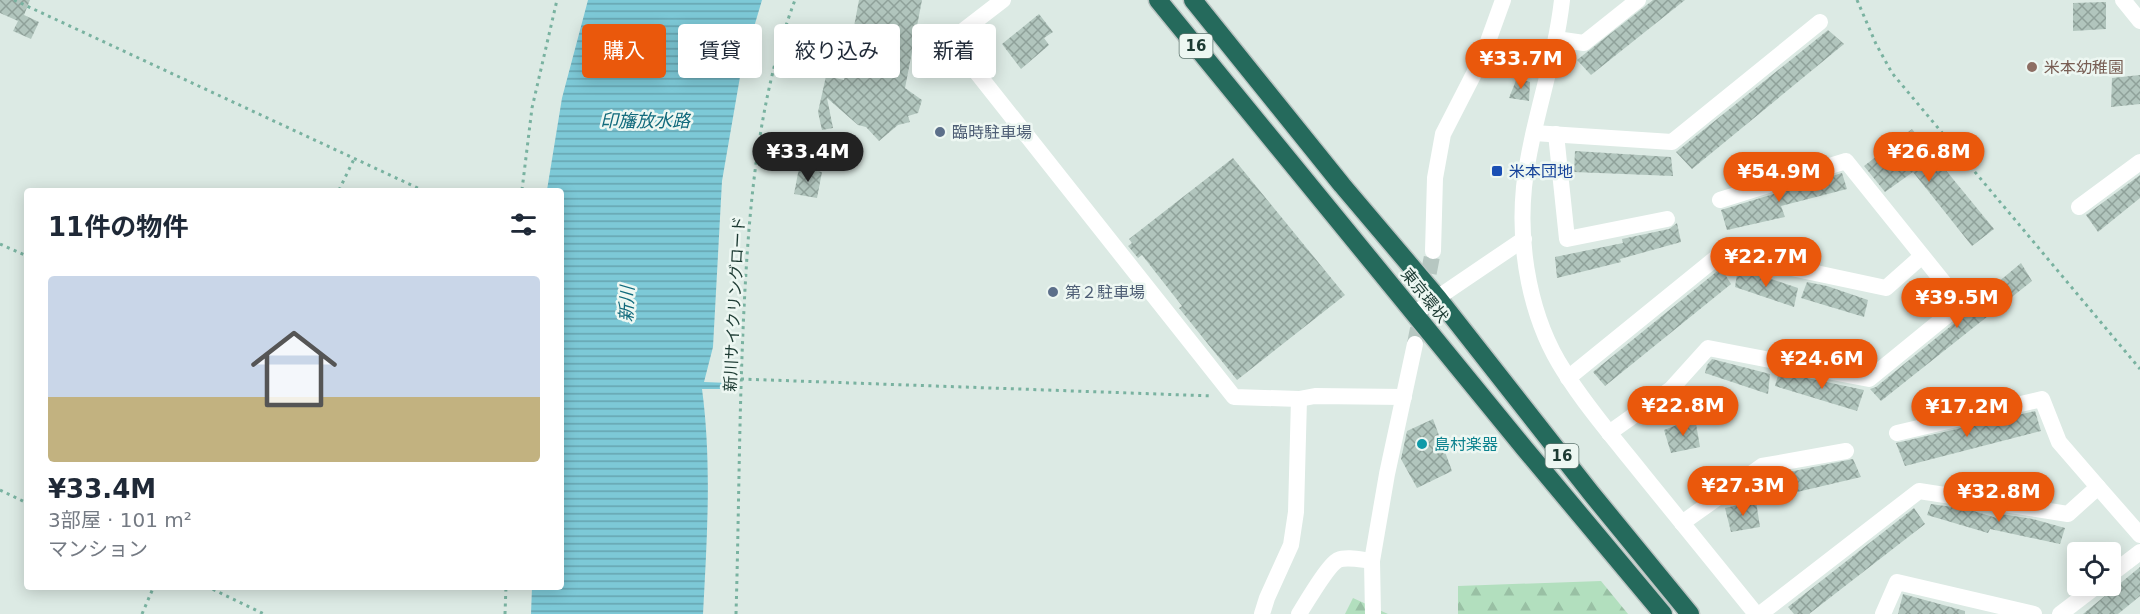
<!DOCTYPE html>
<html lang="ja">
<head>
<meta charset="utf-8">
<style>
  :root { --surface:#fff; --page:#f6f6f7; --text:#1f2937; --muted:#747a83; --accent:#ea580c }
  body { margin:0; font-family:"DejaVu Sans","Noto Sans JP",sans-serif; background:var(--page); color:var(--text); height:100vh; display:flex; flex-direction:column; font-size:22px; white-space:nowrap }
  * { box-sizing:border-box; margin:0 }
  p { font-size:20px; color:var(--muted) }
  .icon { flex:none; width:33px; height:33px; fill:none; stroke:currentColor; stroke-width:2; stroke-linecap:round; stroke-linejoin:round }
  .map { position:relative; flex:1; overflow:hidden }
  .side { position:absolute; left:24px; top:188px; width:540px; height:402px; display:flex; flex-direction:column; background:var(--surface); border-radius:6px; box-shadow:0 3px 15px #0003 }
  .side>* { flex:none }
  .top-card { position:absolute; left:582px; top:24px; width:570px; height:54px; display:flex; gap:12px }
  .tools { position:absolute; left:2067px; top:542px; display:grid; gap:12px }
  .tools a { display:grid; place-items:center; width:54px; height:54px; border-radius:6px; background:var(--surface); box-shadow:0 3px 15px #0003; font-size:30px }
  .price { position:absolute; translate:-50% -51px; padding:0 14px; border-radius:21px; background:var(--accent); color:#fff; font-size:20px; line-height:39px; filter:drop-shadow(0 2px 3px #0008) }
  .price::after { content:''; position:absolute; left:50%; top:36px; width:18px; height:14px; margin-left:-9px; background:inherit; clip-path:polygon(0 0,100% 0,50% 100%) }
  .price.current { background:#222; color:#fff }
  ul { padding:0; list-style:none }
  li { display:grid; align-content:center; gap:12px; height:318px; padding:0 24px }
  li span { display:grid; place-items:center; height:186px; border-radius:6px; color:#555 }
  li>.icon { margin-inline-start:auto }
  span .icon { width:108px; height:108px; fill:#fffc; stroke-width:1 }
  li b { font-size:26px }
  h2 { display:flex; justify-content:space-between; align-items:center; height:72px; padding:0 24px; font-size:26px }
  .chip { padding:0 21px; border-radius:6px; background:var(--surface); box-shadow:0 3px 15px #0003; font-size:21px; line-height:54px }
  .chip.current { background:var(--accent); color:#fff }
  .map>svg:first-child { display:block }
</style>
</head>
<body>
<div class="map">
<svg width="2140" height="614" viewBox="0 0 2140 614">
  <defs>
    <pattern id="forest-firs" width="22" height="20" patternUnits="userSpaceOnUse" patternTransform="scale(1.5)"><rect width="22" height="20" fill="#b2dfbe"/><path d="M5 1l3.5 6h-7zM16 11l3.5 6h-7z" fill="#99c0a4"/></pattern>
    <pattern id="water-rules" width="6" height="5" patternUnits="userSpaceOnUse" patternTransform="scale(1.5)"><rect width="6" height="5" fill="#7dc9d7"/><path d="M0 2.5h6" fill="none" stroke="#66a4af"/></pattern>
    <pattern id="building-cross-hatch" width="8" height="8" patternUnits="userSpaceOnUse" patternTransform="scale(1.5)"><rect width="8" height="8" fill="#b1c5bd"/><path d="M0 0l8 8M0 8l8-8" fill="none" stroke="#8fa19a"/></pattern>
  </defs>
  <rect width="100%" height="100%" fill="#dceae4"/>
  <g fill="url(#forest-firs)">
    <path d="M1601 581 1628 614H1458V586Z"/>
    <path d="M1353 598 1388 614H1345Z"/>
  </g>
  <path fill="url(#water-rules)" d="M588 0H762L741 71 722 181 713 347 704 382 729 383V389H702C712 463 707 539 703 614H531L532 587 561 586V190H547L562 98Z"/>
  <g fill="url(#building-cross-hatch)">
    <path d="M0 0H30L24 15 39 22 31 39 13 31 18 21 0 13Z"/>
    <path d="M859 0H922L905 88 922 100 918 113 908 116 910 122 898 125 879 141 866 127 858 125 827 98 833 128 822 130 818 112 826 76 844 80Z"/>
    <path d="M1653 0H1685L1591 75 1577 60Z"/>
    <path d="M2106 2V29L2073 31V3Z"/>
    <path d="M1039 14 1053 32 1044 38 1049 45 1021 69 1002 44Z"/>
    <path d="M1828 30 1844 44 1692 169 1676 152Z"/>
    <path d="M2140 75V104L2111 107 2112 78Z"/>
    <path d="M1517 78 1530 82 1529 101 1509 98Z"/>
    <path d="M1912 129 1994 229 1972 246 1913 172 1885 192 1864 166Z"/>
    <path d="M1575 151 1671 157 1673 176 1574 172Z"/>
    <path d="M1233 158 1345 295 1237 380 1179 308 1182 306 1142 255 1138 258 1128 246 1132 243 1129 239Z"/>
    <path d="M799 168 822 172 817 198 794 194Z"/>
    <path d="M1842 173 1847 189 1781 206 1785 217 1727 230 1721 210Z"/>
    <path d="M2140 175V198L2098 232 2086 215Z"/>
    <path d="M1677 223 1681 242 1620 259 1621 262 1557 278 1555 257 1623 243 1622 239 1669 229Z"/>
    <path d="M2021 263 2032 281 1881 401 1870 389 1876 387 1968 312 1971 305Z"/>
    <path d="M1721 268 1731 284 1605 386 1593 372Z"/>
    <path d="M1738 268 1798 288 1794 307 1735 287Z"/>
    <path d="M1807 282 1827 286 1868 300 1864 317 1801 298Z"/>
    <path d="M1712 359 1770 374 1768 394 1705 373 1707 365Z"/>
    <path d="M1779 372 1864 390 1857 411 1775 386Z"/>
    <path d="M2035 411 2041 431 1905 466 1896 443Z"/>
    <path d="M1695 418 1700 447 1671 453 1664 430Z"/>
    <path d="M1433 419 1452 471 1417 488 1401 459 1407 431Z"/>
    <path d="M1853 459 1861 477 1776 497 1769 476Z"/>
    <path d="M1756 501 1760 527 1731 532 1725 508Z"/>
    <path d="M1931 504 1967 509 2000 519 2001 514 2033 519 2065 528 2060 544 1990 529 1988 533 1927 515Z"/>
    <path d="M1914 508 1925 524 1809 614H1794L1788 607Z"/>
    <path d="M2140 567V596L2118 614H2083Z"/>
    <path d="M1903 594 1965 611V614H1898Z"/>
  </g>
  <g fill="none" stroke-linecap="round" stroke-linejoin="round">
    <path stroke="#b6c7c1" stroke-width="16" stroke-dasharray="16 8" stroke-linecap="butt" d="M1415 344 1433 251"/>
    <defs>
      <g id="highway">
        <path d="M1158 0 1525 449 1663 614"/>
        <path d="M1193 0 1342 185 1437 297 1591 493 1690 614"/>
      </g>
    </defs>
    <use href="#highway" stroke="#bbc4c2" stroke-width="21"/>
    <g stroke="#79b2a0" stroke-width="3" stroke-dasharray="3 4.5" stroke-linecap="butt">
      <path d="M14 0 422 190"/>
      <path d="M1857 0 1876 44 1892 73 2140 369"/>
      <path d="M339 190 354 159"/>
      <path d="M522 190 532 108 557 0"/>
      <path d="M0 244 27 256"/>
      <path d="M741 379 1213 396"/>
      <path d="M0 490 27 503"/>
      <path d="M206 586 264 614"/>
      <path d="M142 614 154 586"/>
      <path d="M505 614 506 586"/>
      <path d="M736 614C739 512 739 411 744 309 749 206 758 98 795 0"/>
    </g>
    <g stroke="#fff" stroke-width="16">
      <path d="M1003 0 951 40 1234 397 1299 399 1315 396 1404 397"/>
      <path d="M1562 0C1555 63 1531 124 1524 187 1518 248 1530 319 1564 371 1587 408 1617 442 1644 476 1681 522 1719 568 1756 614"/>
      <path d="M2123 0 2140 21"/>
      <path d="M1556 39 1584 43 1638 0"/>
      <path d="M1534 133 1672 142 1820 22"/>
      <path d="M1556 134 1567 239 1667 219"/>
      <path d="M2079 207 2140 162"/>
      <path d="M1433 251 1435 178 1443 134 1482 58 1503 0"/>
      <path d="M1415 313 1524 239"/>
      <path d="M1568 378 1722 253 1886 288 1922 256"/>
      <path d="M1609 433 1671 389 1708 348 1869 379 1961 304 1846 161 1720 200"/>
      <path d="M2098 487 2140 535"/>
      <path d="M1682 523 1762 466 1846 451"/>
      <path d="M2110 575 2140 552"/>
      <path d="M1262 614 1267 598 1291 545 1296 512 1299 399"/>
      <path d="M1299 614C1306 603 1328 565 1338 560 1347 556 1362 560 1372 561"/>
      <path d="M1373 614 1372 561 1387 474 1415 344"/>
      <path d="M1760 614 1919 491 2068 514 2098 487 2059 442 2042 399 1897 433"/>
      <path d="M1883 614 1897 582 2034 614"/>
      <path d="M2060 614 2098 585"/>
    </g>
    <use href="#highway" stroke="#256a5c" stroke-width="18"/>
  </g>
  <circle fill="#8d6e63" stroke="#edf7f2" stroke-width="2" cx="2032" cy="67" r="6"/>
  <g fill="#5c6f8a" stroke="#edf7f2" stroke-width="2">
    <circle cx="940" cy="132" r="6"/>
    <circle cx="1053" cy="292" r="6"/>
  </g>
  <rect fill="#1a4fb4" stroke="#edf7f2" stroke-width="2" x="1491" y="165" width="12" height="12" rx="3"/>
  <circle fill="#0f9aa8" stroke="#edf7f2" stroke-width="2" cx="1422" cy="444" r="6"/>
  <g text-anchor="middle" stroke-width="5" stroke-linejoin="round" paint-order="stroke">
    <g fill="#edf7f2" stroke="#5b736c" stroke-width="1.5">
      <rect x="1179.5" y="34" width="33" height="24" rx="4.5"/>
      <rect x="1545.5" y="444" width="33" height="24" rx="4.5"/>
    </g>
    <g font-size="15" font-weight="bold" fill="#1d3b33">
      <text x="1196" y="51">16</text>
      <text x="1562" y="461">16</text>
    </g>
    <g font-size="16" fill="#785e54" stroke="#edf7f2" text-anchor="start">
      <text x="2044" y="73">米本幼稚園</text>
    </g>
    <g font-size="16" fill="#4e5e75" stroke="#edf7f2" text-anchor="start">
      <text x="952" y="138">臨時駐車場</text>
      <text x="1065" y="298">第２駐車場</text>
    </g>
    <g font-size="16" fill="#164399" stroke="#edf7f2" text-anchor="start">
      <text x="1509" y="177">米本団地</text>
    </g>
    <g font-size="16" fill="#1d3b33" stroke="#edf7f2">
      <text transform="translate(1425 295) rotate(51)" y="6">東京環状</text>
      <text transform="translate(734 304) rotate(-87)" y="6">新川サイクリングロード</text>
    </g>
    <g font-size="16" fill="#0d838f" stroke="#edf7f2" text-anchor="start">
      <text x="1434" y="450">島村楽器</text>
    </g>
    <g font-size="18" font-style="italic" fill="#116a7c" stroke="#edf7f2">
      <text x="645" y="127">印旛放水路</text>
      <text transform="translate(627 304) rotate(-88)" y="6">新川</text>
    </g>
  </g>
</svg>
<div class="tools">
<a><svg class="icon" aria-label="locate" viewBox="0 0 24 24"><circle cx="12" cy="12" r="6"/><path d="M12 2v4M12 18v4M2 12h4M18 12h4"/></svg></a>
</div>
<b class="price" style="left:1521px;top:90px">¥33.7M</b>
<b class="price current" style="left:808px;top:183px">¥33.4M</b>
<b class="price" style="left:1929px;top:183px">¥26.8M</b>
<b class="price" style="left:1779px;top:203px">¥54.9M</b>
<b class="price" style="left:1766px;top:288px">¥22.7M</b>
<b class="price" style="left:1957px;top:329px">¥39.5M</b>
<b class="price" style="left:1822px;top:390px">¥24.6M</b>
<b class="price" style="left:1683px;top:437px">¥22.8M</b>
<b class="price" style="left:1967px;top:438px">¥17.2M</b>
<b class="price" style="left:1743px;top:517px">¥27.3M</b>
<b class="price" style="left:1999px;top:523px">¥32.8M</b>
<div class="top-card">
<a class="chip current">購入</a>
<a class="chip">賃貸</a>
<a class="chip">絞り込み</a>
<a class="chip">新着</a>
</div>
<section class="side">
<h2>11件の物件<svg class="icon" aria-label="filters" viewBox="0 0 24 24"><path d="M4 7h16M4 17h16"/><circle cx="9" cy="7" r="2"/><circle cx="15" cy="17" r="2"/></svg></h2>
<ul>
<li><span style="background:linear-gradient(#c9d6e8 65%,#c2b280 0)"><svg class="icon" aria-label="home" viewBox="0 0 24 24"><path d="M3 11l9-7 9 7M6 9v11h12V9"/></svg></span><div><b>¥33.4M</b><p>3部屋 · 101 m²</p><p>マンション</p></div></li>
</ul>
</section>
</div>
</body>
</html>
